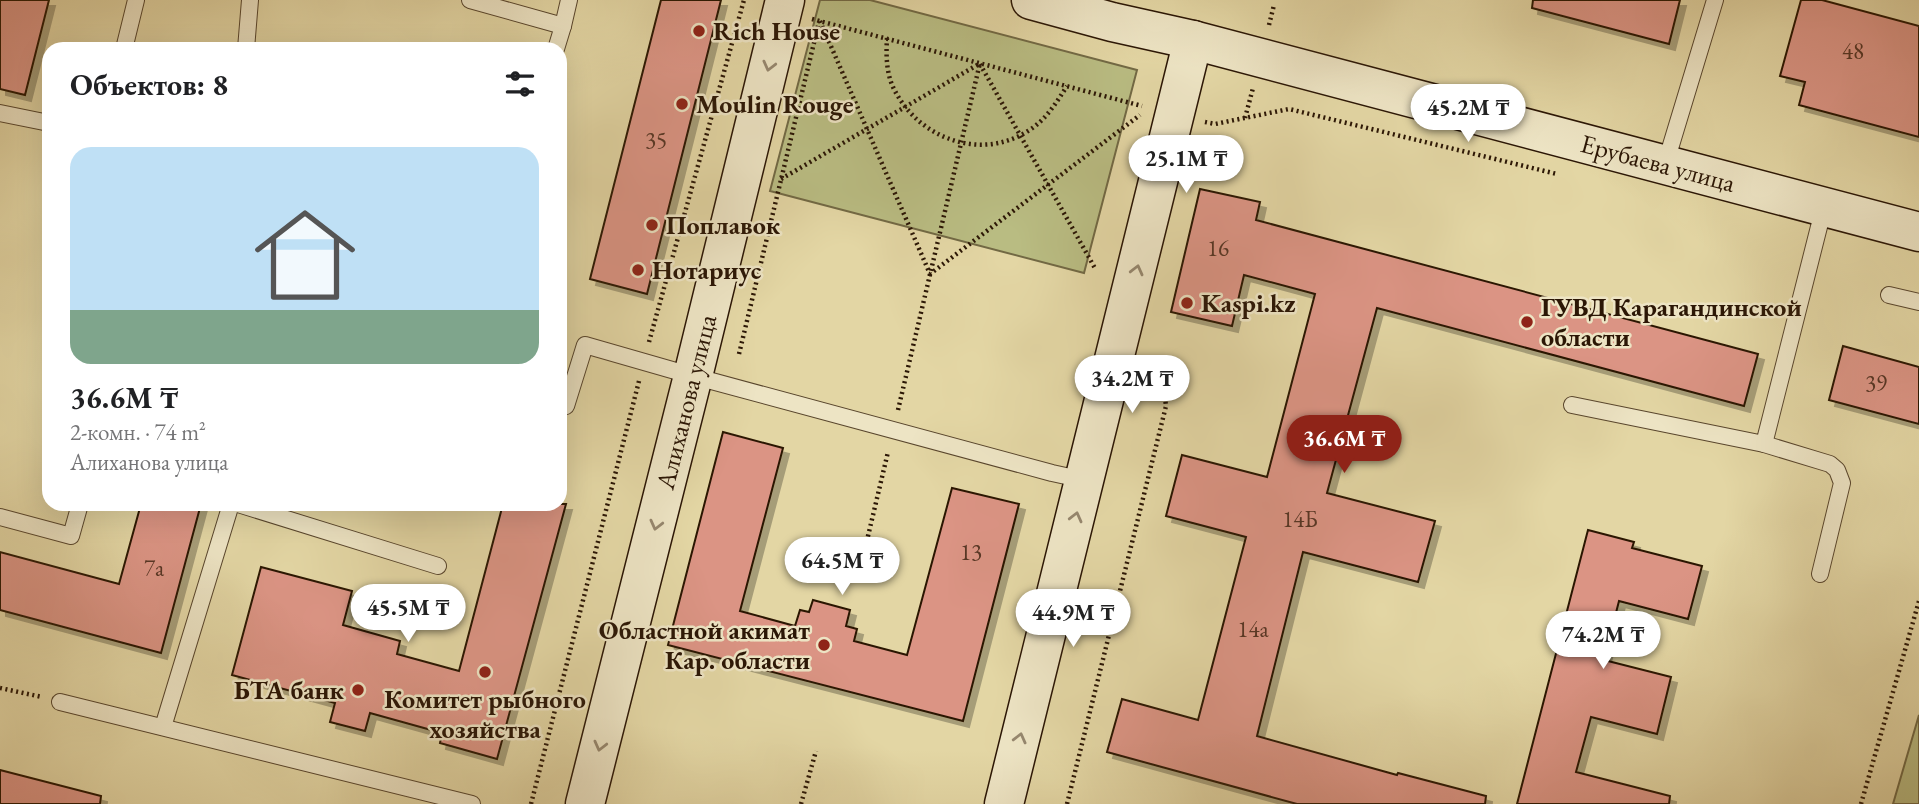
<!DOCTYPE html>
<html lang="ru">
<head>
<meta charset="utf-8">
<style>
  :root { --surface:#fff; --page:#f2f2f2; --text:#202124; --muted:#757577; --line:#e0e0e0; --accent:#8f2418 }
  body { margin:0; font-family:"EB Garamond",serif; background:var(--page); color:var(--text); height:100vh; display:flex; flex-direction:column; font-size:26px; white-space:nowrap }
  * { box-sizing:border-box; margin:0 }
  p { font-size:23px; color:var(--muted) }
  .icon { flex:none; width:38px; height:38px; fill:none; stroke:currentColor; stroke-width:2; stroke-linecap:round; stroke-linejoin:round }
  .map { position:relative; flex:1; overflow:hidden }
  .drawer { position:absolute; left:42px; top:42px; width:525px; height:469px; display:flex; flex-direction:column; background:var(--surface); border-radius:21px; box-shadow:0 7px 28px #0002 }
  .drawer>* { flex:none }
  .price { position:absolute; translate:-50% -60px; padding:0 16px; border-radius:24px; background:#fff; color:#222; font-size:23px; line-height:46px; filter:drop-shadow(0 2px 4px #0008) }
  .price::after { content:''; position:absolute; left:50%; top:42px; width:21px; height:16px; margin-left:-10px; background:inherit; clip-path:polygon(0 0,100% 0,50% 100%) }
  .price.active { background:var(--accent); color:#fff }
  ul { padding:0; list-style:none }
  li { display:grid; align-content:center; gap:14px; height:371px; padding:0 28px }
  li+li { border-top:2px solid var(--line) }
  li span { display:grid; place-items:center; height:217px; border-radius:21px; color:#555 }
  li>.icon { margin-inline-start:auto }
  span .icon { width:126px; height:126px; fill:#fffc; stroke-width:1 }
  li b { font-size:30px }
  h2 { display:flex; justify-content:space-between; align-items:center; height:84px; padding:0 28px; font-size:30px }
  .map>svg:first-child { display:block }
</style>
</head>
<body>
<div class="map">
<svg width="1919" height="804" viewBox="0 0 1919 804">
  <defs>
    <filter id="shadow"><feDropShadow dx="6" dy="6" stdDeviation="0" flood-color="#0004"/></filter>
  </defs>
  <rect width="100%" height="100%" fill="#e3d6a4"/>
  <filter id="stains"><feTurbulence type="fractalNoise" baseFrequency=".00286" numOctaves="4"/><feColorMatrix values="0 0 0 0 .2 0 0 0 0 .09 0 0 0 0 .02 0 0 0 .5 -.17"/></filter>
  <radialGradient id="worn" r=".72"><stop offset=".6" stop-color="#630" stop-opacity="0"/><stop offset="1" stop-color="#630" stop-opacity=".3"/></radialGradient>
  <g fill="#b9bc82" stroke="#726944" stroke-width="2">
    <path d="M820 0H870L1137 70 1084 273 770 191Z"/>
    <path d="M1919 715V804H1893Z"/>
  </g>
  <g fill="#db9484" stroke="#2b1605" stroke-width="2" filter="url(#shadow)">
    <path d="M0 0H49L25 95 0 89Z"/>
    <path d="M661 0H721L647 294 590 279Z"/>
    <path d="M1533 0H1680L1669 44 1532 8Z"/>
    <path d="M1801 0H1822L1919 26V137L1799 105 1805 82 1780 76Z"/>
    <path d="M1200 189 1260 202 1256 220 1758 354 1744 406 1377 308 1327 493 1435 521 1418 582 1303 552 1257 736 1397 775 1398 773 1486 796 1485 804H1297L1107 752 1122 699 1198 720 1246 537 1166 516 1182 455 1267 477 1315 294 1244 275 1232 326 1171 312Z"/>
    <path d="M1843 346 1919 367V424L1829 400Z"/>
    <path d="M723 432 783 448 740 611 795 626 800 610 809 612 813 600 850 610 846 626 857 629 854 641 907 655 952 488 1019 504 963 721 668 645Z"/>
    <path d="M141 504H201L161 653 0 610V552L119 584Z"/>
    <path d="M503 504H566L497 759 440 743 442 733 370 713 365 731 330 722 335 703 232 675 261 567 352 591 343 625 400 641 397 654 459 671Z"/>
    <path d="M1588 530 1634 542 1632 548 1702 566 1688 619 1619 601 1604 660 1671 677 1657 734 1591 717 1576 772 1670 796 1669 804H1517Z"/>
    <path d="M0 770 101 796 100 804H0Z"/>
  </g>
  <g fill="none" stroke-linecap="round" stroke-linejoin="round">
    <defs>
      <g id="lane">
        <path d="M470 0 563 26 569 0"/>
        <path d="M124 49 136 0"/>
        <path d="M246 49 250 0"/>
        <path d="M556 49 563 26"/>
        <path d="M0 113 49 123"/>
        <path d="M1665 165 1715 0"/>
        <path d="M1889 295 1919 302"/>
        <path d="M560 404 566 406 585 345 693 376 1052 473 1084 480"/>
        <path d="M1572 405 1764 444 1824 207"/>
        <path d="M1764 444 1830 464 1837 470 1842 483 1820 574"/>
        <path d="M238 504 438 566"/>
        <path d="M0 517 71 536 80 504"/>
        <path d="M60 702 472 804"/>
        <path d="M163 727 231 504"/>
      </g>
      <g id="secondary">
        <path d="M1031 0 1112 22 1193 40 1919 232"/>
        <path d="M585 804 693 376 785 0"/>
        <path d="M1004 804 1193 40"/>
      </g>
    </defs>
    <use href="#lane" stroke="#59462d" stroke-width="18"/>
    <use href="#secondary" stroke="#2b1605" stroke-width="41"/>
    <g stroke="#2b1605" stroke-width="4.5" stroke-dasharray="2 3.5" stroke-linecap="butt">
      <path d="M812 19 1142 106"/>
      <path d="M820 21 930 274 1140 115"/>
      <path d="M1269 25 1274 5"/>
      <path d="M887 38C886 55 886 75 895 91 920 139 981 161 1028 131 1046 120 1056 103 1067 86"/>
      <path d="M980 64 1096 270"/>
      <path d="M1245 118 1253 88"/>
      <path d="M1205 122 1215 124 1289 109 1557 174"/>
      <path d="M781 179 979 64"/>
      <path d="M649 342 744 0"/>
      <path d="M739 354 819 22"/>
      <path d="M898 410 980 63"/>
      <path d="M859 574 888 452"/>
      <path d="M0 688 42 697"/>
      <path d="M531 804 639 381"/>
      <path d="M801 804 816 751"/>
      <path d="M1067 804 1166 406 1164 389 1146 367"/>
      <path d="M1861 804 1919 601"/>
    </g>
    <use href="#lane" stroke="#ede4c4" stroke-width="16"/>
    <use href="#secondary" stroke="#ede4c4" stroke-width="38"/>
  </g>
  <defs><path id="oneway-chevron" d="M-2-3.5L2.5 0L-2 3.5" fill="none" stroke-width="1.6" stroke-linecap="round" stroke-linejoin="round" transform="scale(1.75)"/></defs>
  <g stroke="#96876e">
    <use href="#oneway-chevron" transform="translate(769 66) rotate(104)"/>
    <use href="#oneway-chevron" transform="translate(1137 270) rotate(-76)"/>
    <use href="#oneway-chevron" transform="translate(1076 517) rotate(-76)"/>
    <use href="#oneway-chevron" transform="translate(656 525) rotate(104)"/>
    <use href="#oneway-chevron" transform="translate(1020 738) rotate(-76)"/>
    <use href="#oneway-chevron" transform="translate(600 746) rotate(104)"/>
  </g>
  <g fill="#8f2418" stroke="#ede4c4" stroke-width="2.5">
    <circle cx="699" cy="31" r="7"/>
    <circle cx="682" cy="104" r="7"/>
    <circle cx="652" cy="225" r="7"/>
    <circle cx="638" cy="270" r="7"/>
    <circle cx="1187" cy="303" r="7"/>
    <circle cx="1527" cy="322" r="7"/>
    <circle cx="824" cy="645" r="7"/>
    <circle cx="485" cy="672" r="7"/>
    <circle cx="358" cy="690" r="7"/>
  </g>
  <g text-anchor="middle" stroke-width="5" stroke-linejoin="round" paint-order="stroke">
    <g font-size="23" fill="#573625">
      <text x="1853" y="59">48</text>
      <text x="656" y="148">35</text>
      <text x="1218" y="256">16</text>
      <text x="1876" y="391">39</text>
      <text x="1300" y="527">14Б</text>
      <text x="971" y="560">13</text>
      <text x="154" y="576">7а</text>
      <text x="1253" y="637">14а</text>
    </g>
    <g font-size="26" font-weight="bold" fill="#2b1605" stroke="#ede4c4" text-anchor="start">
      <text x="713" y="40">Rich House</text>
      <text x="696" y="113">Moulin Rouge</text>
      <text x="666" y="234">Поплавок</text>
      <text x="652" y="279">Нотариус</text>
      <text x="1201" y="312">Kaspi.kz</text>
      <text x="1541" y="316">ГУВД Карагандинской<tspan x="1541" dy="30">области</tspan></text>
      <text x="810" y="639" text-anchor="end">Областной акимат<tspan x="810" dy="30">Кар. области</tspan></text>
      <text x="344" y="699" text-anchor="end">БТА банк</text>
      <text x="485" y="708" text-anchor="middle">Комитет рыбного<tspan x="485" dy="30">хозяйства</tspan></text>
    </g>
    <g font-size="26" fill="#2b1605" stroke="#ede4c4">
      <text transform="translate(1658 163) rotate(15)" y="9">Ерубаева улица</text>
      <text transform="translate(686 402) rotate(-76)" y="9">Алиханова улица</text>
    </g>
  </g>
  <rect width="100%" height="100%" filter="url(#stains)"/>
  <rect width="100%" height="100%" fill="url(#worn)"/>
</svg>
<b class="price" style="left:1468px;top:144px">45.2M ₸</b>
<b class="price" style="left:1186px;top:195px">25.1M ₸</b>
<b class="price" style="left:1132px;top:415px">34.2M ₸</b>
<b class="price active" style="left:1344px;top:475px">36.6M ₸</b>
<b class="price" style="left:842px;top:597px">64.5M ₸</b>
<b class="price" style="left:408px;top:644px">45.5M ₸</b>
<b class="price" style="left:1073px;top:649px">44.9M ₸</b>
<b class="price" style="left:1603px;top:671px">74.2M ₸</b>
<section class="drawer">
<h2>Объектов: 8<svg class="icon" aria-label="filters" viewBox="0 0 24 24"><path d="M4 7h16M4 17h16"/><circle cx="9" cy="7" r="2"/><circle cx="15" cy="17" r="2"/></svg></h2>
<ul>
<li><span style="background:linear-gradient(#bfe0f5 75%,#7fa58c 0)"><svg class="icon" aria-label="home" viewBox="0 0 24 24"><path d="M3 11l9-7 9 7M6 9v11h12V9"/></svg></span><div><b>36.6M ₸</b><p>2-комн. · 74 m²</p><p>Алиханова улица</p></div></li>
</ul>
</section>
</div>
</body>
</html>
